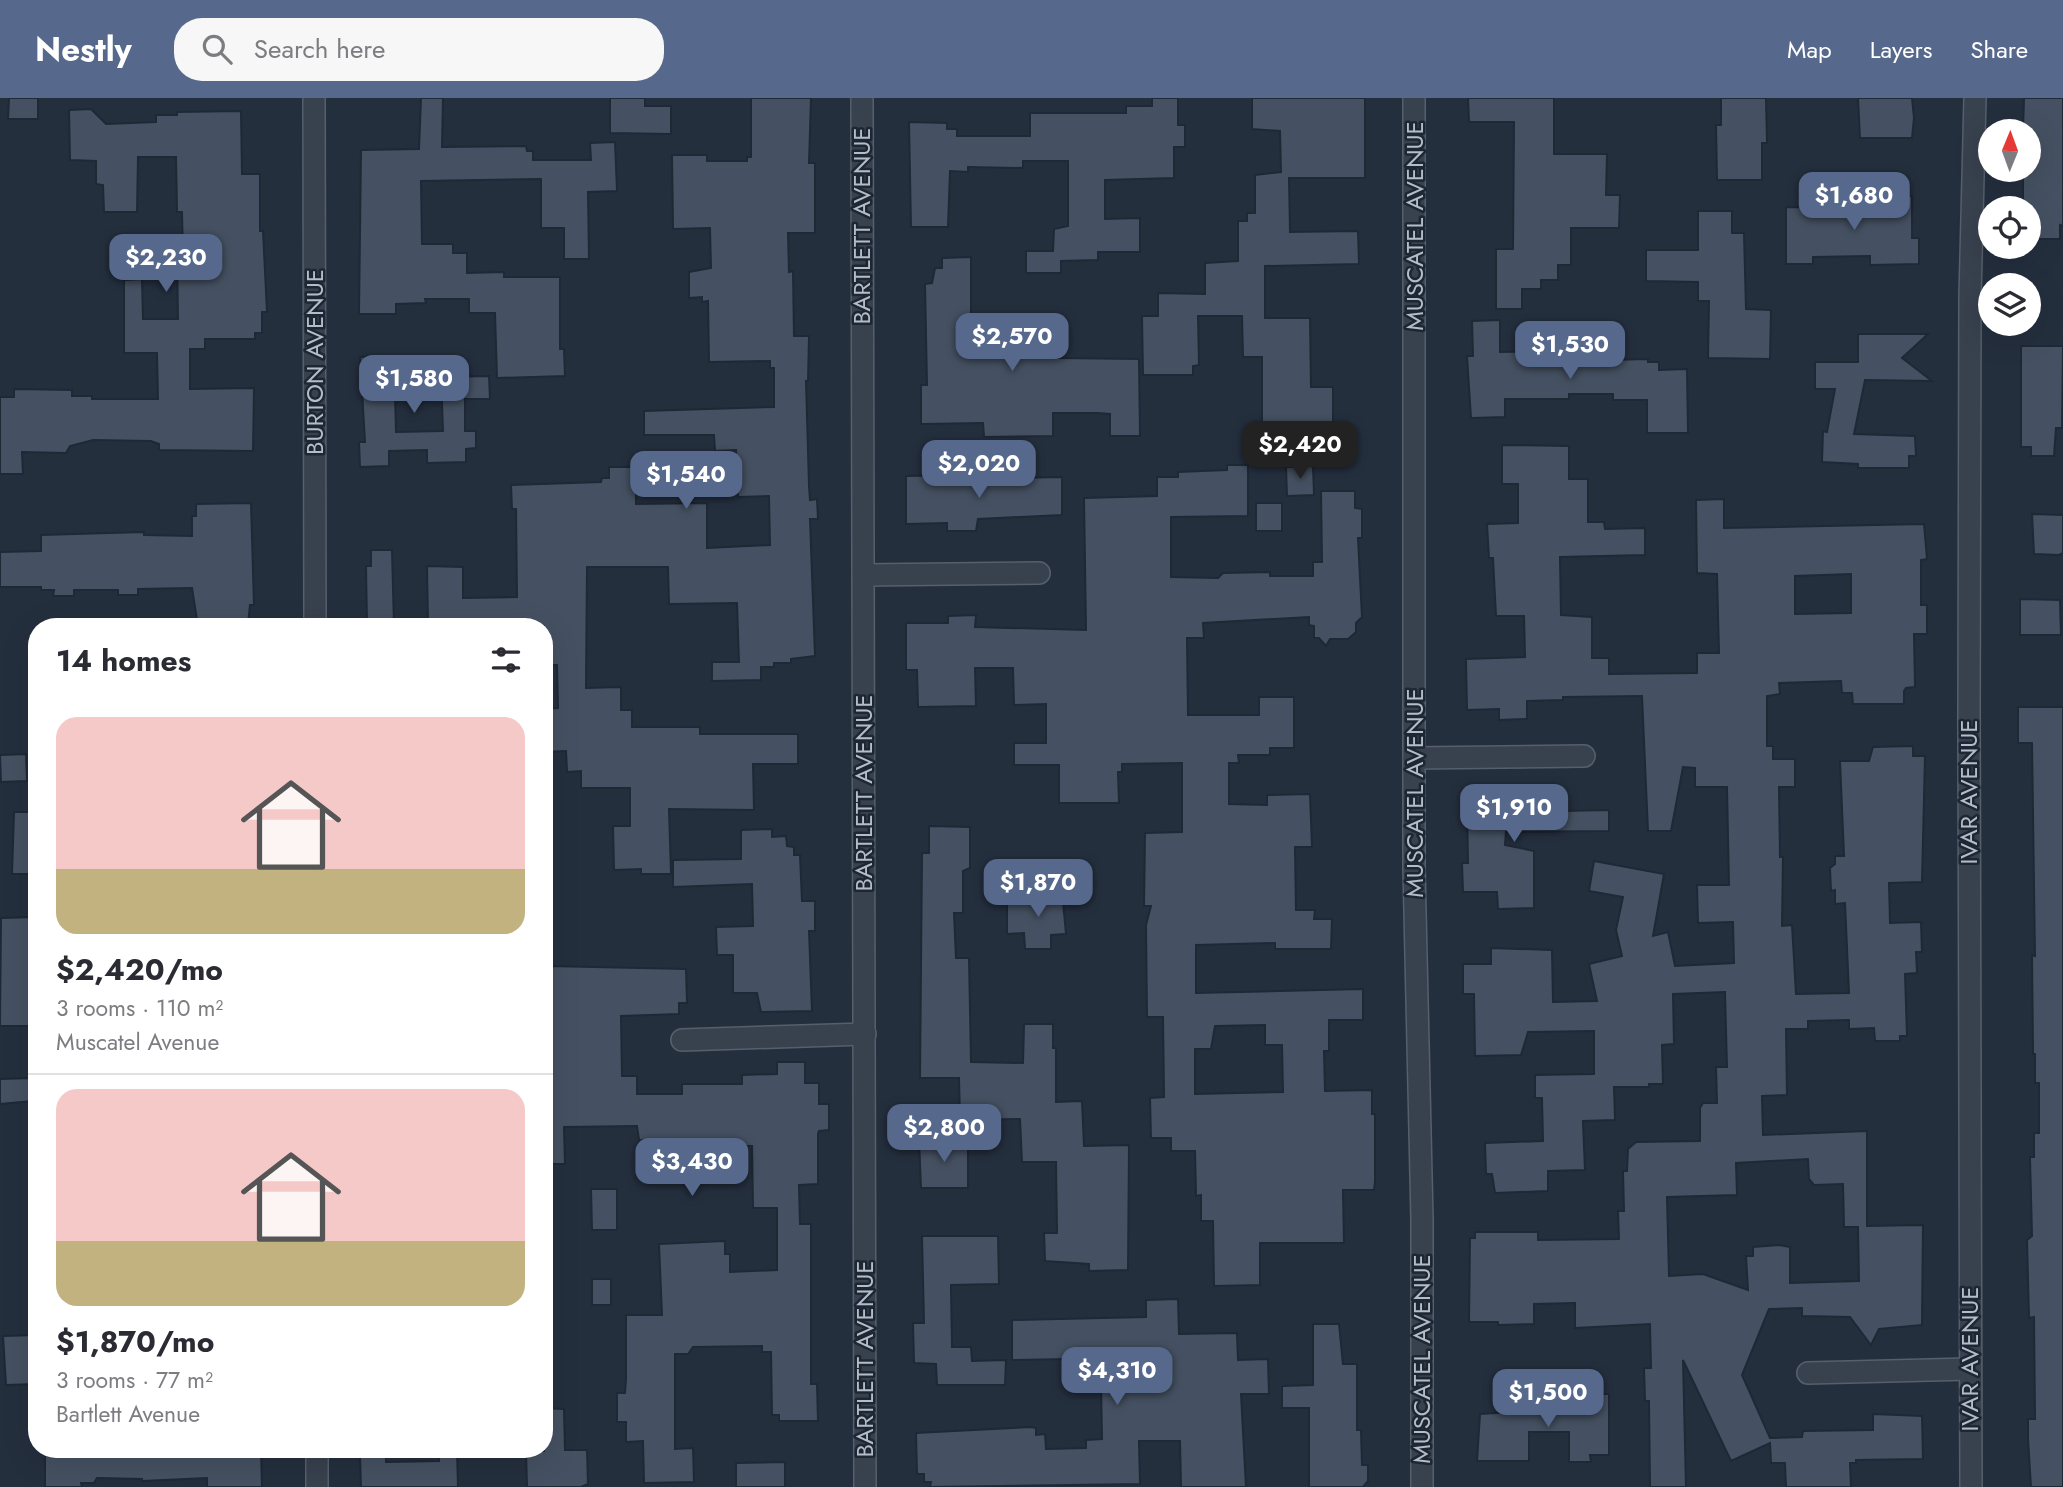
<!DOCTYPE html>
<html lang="en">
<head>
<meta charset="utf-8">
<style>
  :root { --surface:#fff; --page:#f7f7f7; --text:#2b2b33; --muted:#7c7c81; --line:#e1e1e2; --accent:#56698c }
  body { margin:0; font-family:Jost,sans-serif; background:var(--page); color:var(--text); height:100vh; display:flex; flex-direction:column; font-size:26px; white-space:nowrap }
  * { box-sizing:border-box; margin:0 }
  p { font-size:23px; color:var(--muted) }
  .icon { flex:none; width:38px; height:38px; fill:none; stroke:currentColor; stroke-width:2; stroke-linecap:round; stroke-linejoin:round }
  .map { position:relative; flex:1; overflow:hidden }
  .details { position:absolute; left:28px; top:520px; width:525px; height:840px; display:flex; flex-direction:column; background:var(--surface); border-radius:28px; box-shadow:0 7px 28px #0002 }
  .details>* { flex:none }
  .needle { width:46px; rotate:1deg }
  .buttons { position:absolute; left:1978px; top:21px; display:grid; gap:14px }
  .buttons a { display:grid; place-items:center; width:63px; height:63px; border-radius:50%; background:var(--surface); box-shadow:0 7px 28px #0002; font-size:35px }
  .price { position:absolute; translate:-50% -60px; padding:0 16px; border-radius:14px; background:var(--accent); color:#fff; font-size:23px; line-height:46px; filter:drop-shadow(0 2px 4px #0008) }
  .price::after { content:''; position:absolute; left:50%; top:42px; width:21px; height:16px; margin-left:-10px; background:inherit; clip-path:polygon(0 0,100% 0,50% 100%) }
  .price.selected { background:#222; color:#fff }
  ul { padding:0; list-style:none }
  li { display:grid; align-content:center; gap:14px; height:371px; padding:0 28px }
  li+li { border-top:2px solid var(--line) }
  li span { display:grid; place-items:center; height:217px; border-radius:21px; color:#555 }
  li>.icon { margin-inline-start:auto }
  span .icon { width:126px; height:126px; fill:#fffc; stroke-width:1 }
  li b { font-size:30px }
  h2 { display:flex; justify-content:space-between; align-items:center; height:84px; padding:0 28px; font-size:30px }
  header { display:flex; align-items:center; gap:42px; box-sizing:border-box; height:98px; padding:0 35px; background:var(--accent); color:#fff }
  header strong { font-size:33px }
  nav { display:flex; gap:38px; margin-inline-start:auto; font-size:24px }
  .search { width:490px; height:63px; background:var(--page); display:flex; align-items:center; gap:18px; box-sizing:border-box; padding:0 24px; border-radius:28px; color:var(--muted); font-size:26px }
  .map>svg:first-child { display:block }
</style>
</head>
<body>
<header>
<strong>Nestly</strong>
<div class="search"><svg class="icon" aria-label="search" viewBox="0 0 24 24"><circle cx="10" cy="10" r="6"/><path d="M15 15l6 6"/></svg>Search here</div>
<nav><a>Map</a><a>Layers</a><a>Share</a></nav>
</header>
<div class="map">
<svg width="2063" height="1389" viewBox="0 0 2063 1389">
  <rect width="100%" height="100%" fill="#242f3e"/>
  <g fill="#455162" stroke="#1f2835" stroke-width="2" fill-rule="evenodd">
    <path d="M9 0H38V21H8Z"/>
    <path d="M421 0H443L442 49 526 48 527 53H533V62H591L590 45 615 44 617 93 588 94 589 161H564V130H541V81L421 83 422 146H453V155H467V175L504 174V179H560V251H564L565 278 497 280 495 215H469V201H425L426 205 396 206V216H359L361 52 419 51Z"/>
    <path d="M610 0H645V8H671V36L610 35Z"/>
    <path d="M751 0H811L809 65H815V135H788L789 174 793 173 794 238H809L808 283H806L809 388 810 402 817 401 818 421H810L815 558 791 561V565H774V569H761V582L712 583V564H739L737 505 669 506 668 469H587L586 590 621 589V612H632V629H700V636H798V666H753L754 712 669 711 671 776H641V771L614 772 613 728H630V690H581V673L567 674 566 653 544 654V611L558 610 557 567H545L544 528H428L427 468 463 469V500L517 499 516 411H512L511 387 601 384 602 380H609V369H636V406L707 405V450L770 447 769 398 738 399 736 352 715 353 714 337H644V313L774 309V270H770V263L709 264 708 203 702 204V199L689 200V174L711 170 710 130 673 131 672 57H707V63H747V59H751Z"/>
    <path d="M1152 0H1178V27H1185V49H1174V80L1105 82V121L1140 120V154H1098V162L1061 163V175H1026V153H1053L1054 131 1068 128V63H1023V70L968 69V74L950 73 948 129H911L909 24 947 25V31H957V38H1030V15H1126V8H1152Z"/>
    <path d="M1252 0H1365V80H1289L1290 134 1358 133 1359 166 1265 168V220H1310L1311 289H1333V329H1274L1275 348 1251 349V326H1262V259H1243L1242 218H1198L1199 267 1193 268V277H1143L1142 218H1158V195L1205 196V165L1238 163V123H1247V115H1255V77L1281 74 1280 33 1252 31Z"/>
    <path d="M1468 0H1554V56H1607L1606 97H1620L1619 130H1571V167H1558V182H1541V191H1522V211H1496V151H1513L1514 24H1469Z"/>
    <path d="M1721 0H1766L1767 45H1762V82H1717L1716 27H1721Z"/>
    <path d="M1858 0H1912L1914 20 1912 40H1860Z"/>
    <path d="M2024 0H2063V128L2060 127V141H2028V110H2023V72H2028V32H2023Z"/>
    <path d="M91 11 106 26 156 24V17H177V14L241 13 242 76H260V133H263L267 214H262V235H255V241H205V251H190V291L254 290 253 353 159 352V346L151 343 93 342 70 348 66 355 22 354 23 376H0V299H14V291L72 292V298H92V301H158L157 255H124V182L142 181 143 221H178L177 158H183L182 114H177L176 59H138L137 114H104L103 87 96 86V63L70 62 69 12Z"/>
    <path d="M1865 98H1912V140H1919V166L1870 167V158L1813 159V166H1786V109L1865 111Z"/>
    <path d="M1698 113H1732V135H1744L1746 211 1771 212 1770 261 1708 260 1709 203H1698V184L1646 183V152H1698Z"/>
    <path d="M971 159V231L1010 233 1011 255H1058V260L1139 261 1140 338H1110V316L1098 315H1053V338L984 339 983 325 921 326V287H927L925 186 932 185 935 170H942V160Z"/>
    <path d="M1500 222V254L1568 253 1572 263 1648 261V264H1659V272L1687 271 1688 335H1647V302H1613V296H1569V301H1505V319L1471 320 1467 258H1473L1472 223Z"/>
    <path d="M1858 236H1928L1902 260 1932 283 1865 282 1854 336 1915 338 1916 358H1909V370H1858V366L1822 364 1823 333 1827 334 1835 291H1815V264H1858Z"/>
    <path d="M2021 248H2063L2062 330H2056L2054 358H2031V349H2021Z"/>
    <path d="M393 258 394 275H414L415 295H395L396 334 443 333 441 279 489 278 490 301H465V333H476V350L466 351V364L427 365V352L389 353V368L360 369 359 344H365L360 259Z"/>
    <path d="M1502 347 1569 348V381H1588V424H1604L1605 431 1645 430V457L1560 459 1561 517 1592 519V560H1609V576L1697 575V555H1719L1717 476 1697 475 1696 402 1724 401V430L1924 426 1927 461 1921 462V507H1927V536H1914L1915 589 1906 590 1904 593V606H1853L1852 595H1842L1841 583 1779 585 1780 596 1767 598V648H1773V661H1795V689H1779L1780 759H1783L1782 828 1792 827 1796 896 1849 895 1845 805 1835 806V792L1831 793 1830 770 1835 766V758H1844L1840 663H1869L1873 649 1913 648V658H1925L1922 784 1889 785 1890 825 1921 824 1922 854H1916L1917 875 1905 876 1907 938H1900V943H1875L1874 930 1849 931V922L1808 923V931H1786L1787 997 1762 998 1763 1037 1867 1033V1128L1923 1127 1922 1227 1879 1231 1871 1247 1850 1219 1802 1218V1210L1769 1211 1742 1277 1770 1340 1802 1339 1803 1333 1873 1332V1316L1922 1318 1923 1361 1856 1362V1365H1850L1851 1389H1786L1785 1365H1771L1770 1345 1731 1363 1683 1262 1686 1389H1650L1649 1303H1645L1644 1270H1651L1650 1226 1575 1230V1205L1534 1206V1226L1498 1227V1224H1469L1470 1140H1475V1134H1538V1142L1619 1141 1618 1113H1624L1623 1073H1627L1628 1051 1636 1044 1700 1043V1010L1703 1005H1717L1716 969H1727L1725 894 1673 896 1674 946 1662 947 1663 986H1649V989H1614L1615 1022 1583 1023 1585 1072 1548 1073V1093L1495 1095 1492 1076H1486L1485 1045 1543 1043 1542 1000H1535V977L1594 976V933L1528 934 1521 957 1475 958 1474 896H1463V866H1491V850L1552 852 1553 904 1597 903 1589 866 1622 858 1616 832 1623 799 1589 793 1594 763 1664 776 1653 838 1668 834 1675 868 1734 865 1733 824 1698 825 1697 787H1729L1727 689H1695V670L1683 669 1671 733H1648L1642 598 1563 599V602L1527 603V621L1499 622V611L1467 612 1466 561 1525 559 1524 518H1496L1493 460H1489L1487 426 1518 425V386H1502ZM1851 476V515L1795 516V478ZM1808 1061 1809 1081 1814 1087 1843 1086 1844 1129H1858L1859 1183 1790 1185V1149L1779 1147 1753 1149V1158H1746L1748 1192 1703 1176 1669 1178 1667 1099 1737 1097 1736 1065Z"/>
    <path d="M1227 367H1248V418L1171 419V479L1218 480 1223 475 1270 474V478H1313V464H1322L1321 393H1355V410L1362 411V440H1358L1362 519 1356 525V534L1348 541H1330L1326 548 1319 540H1314V528L1309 527V519L1203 525 1204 540H1187L1188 617H1259V599H1294V650H1270V657H1238L1239 665H1229V706L1267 707V697L1310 696 1312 749H1295L1296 812H1315L1314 821H1332L1331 851H1275V845L1196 847V895L1363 891V922H1329V953H1324L1325 993 1372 992V1016H1375V1083L1374 1092H1343L1344 1145H1260V1187L1214 1188 1213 1123H1201V1097L1196 1098 1195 1053H1171V1040H1151L1150 1000 1164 999 1163 919H1147L1146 827 1151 808H1144L1145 735 1182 734V665L1122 666V674H1118L1119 705H1059V667H1014V645H1046V606L1014 607 1013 570H975L976 608 918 609 917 572H906V525H948V518L976 517 975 529 1086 532 1084 400 1157 398V379H1178V374L1227 372ZM1265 927V947H1282L1283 994 1195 996V951H1211L1215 928Z"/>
    <path d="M1313 368 1314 397 1287 398 1286 369Z"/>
    <path d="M967 377 968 381 1062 379V417L978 421 976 433H947V425L906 426V378Z"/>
    <path d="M251 405 254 507H250L248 526 217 527 213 521 197 522 192 490 138 491V497H118V492H74V498H53L54 492H41V489H0V454L41 453V437L144 434V437L192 438V418H196V406Z"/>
    <rect x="1256" y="405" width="26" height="28"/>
    <path d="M2032 416 2063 417V455L2059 457 2034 456Z"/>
    <path d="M371 452H392L394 528H367L366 468H371Z"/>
    <path d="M2020 501 2060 502 2061 537H2020Z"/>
    <path d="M2018 609H2063V1389H2031L2028 1341V1321H2035L2034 1219 2029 1220 2027 1142 2032 1138 2030 1059H2034V1035H2039V985H2035V956H2033L2032 857 2035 858 2032 645H2018Z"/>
    <path d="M26 656 27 683 1 684 0 657Z"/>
    <path d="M1527 692V709L1563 708V713L1609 712V733L1506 734 1505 747 1534 753V810L1498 811 1497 794H1463L1462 765H1468L1467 704 1499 703 1498 693Z"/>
    <path d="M14 714H35V776H12Z"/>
    <path d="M929 728 970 729V770L963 773V815H954L956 860H969L971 964 1023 965 1024 926H1053V950H1056V1004L1082 1003 1084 1048 1129 1047 1128 1172 1089 1173V1166L1045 1163 1044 1135H1057L1056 1064H1022L1020 1021 960 1022 959 980H920L922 755H929Z"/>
    <path d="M772 731V739L786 738 787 748 794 749V757H800L802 803H815V833H809L812 913 761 914 757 895H733V857H717L716 829 753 828 752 786 673 789V762L741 761V732Z"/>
    <path d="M1062 793 1066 836 1051 837V851H1025L1024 835 1007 836V806H1024L1023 802H1028L1027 794Z"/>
    <path d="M34 819 32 928H0L1 820Z"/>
    <path d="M548 868 686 871 687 905H679V916L621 918 622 978H637V996H682V986H742V977L777 976V964H805V985H819V1006H829V1032L819 1033 818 1036V1086L799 1087 800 1126H811V1286H817L818 1323H779V1317H772L771 1254H762V1248L693 1249 688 1256H675V1351L693 1350 694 1384 644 1385 643 1343 626 1344V1324H617V1295H625L626 1281V1217H662L659 1146 725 1143V1156H730V1174L777 1172V1110H753L752 1048H710V1059H660L661 1043 639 1042 637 1028 564 1029 565 1066H544Z"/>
    <path d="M32 980 33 1003 0 1006V981Z"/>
    <path d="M919 1042H968V1090H921Z"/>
    <path d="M591 1091H617V1132H592Z"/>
    <path d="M922 1138H998L999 1186 951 1187 952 1249H971L972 1263 1006 1262 1005 1287H937L936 1266 914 1265 913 1225H924Z"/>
    <rect x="592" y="1181" width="19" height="26"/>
    <path d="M1178 1201 1179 1236 1237 1235 1238 1262 1268 1261 1269 1296H1241L1246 1389H1181L1180 1343H1139L1140 1386 930 1389 931 1384H924V1376H917L916 1335 1031 1329 1036 1330V1337L1045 1336 1046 1351 1086 1350V1342L1102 1341 1101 1285H1067V1261L1012 1262V1222L1146 1219V1202Z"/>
    <path d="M1313 1226H1339L1343 1266H1357V1332H1361L1362 1367H1368V1383L1363 1389H1309V1310H1282V1288L1313 1287Z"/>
    <path d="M36 1237 37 1286 6 1287 3 1238Z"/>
    <path d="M1559 1296H1609V1357H1590L1591 1364H1569V1334H1529V1363H1477L1480 1316 1559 1311Z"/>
    <path d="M544 1310 564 1311 565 1352H587L588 1386 581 1389H527L526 1353H544Z"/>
    <path d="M45 1351H261L262 1389H207V1380L142 1383V1381L97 1380 94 1385H81L82 1389H45Z"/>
    <path d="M439 1351H457L458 1389H361L360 1357 386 1356V1364L439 1363Z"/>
    <path d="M785 1364V1389H736V1365Z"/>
  </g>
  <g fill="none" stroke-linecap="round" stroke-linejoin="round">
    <defs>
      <g id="minor">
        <path d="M314 0 315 528"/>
        <path d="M862 0 865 1389"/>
        <path d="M1414 0V770L1422 1121V1389"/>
        <path d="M864 477 1039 475"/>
        <path d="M1414 660 1584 658"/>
        <path d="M682 942 865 936"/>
        <path d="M1808 1275 1970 1271"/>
        <path d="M317 1351V1389"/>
        <path d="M1971 1389 1969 617 1970 199 1975 0"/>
      </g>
    </defs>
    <use href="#minor" stroke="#565f6c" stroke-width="24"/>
    <use href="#minor" stroke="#38414e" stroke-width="21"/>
  </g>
  <g text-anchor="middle" stroke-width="5" stroke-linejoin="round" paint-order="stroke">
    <g font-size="24" fill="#b4bcc9" stroke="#1d2633">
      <text transform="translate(862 128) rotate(-90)" y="8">BARTLETT AVENUE</text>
      <text transform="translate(1415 128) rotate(-90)" y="8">MUSCATEL AVENUE</text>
      <text transform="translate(315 264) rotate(-90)" y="8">BURTON AVENUE</text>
      <text transform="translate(1969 694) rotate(-90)" y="8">IVAR AVENUE</text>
      <text transform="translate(864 695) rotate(-90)" y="8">BARTLETT AVENUE</text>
      <text transform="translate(1415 695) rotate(-90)" y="8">MUSCATEL AVENUE</text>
      <text transform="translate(865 1261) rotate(-90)" y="8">BARTLETT AVENUE</text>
      <text transform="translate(1422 1261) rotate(-90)" y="8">MUSCATEL AVENUE</text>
      <text transform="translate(1970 1261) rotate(-90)" y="8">IVAR AVENUE</text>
    </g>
  </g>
</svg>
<div class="buttons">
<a><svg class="needle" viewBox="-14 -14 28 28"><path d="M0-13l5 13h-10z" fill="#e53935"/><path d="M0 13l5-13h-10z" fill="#7c7c81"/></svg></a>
<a><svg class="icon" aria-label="locate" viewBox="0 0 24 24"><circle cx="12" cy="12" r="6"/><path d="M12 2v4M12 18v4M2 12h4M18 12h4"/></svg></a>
<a><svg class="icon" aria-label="layers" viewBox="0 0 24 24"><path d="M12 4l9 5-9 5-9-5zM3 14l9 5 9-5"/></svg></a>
</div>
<b class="price" style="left:1854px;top:134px">$1,680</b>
<b class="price" style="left:166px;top:196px">$2,230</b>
<b class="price" style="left:1012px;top:275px">$2,570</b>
<b class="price" style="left:1570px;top:283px">$1,530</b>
<b class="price" style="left:414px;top:317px">$1,580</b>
<b class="price selected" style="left:1300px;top:383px">$2,420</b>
<b class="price" style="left:979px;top:402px">$2,020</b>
<b class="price" style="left:686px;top:413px">$1,540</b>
<b class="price" style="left:1514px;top:746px">$1,910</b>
<b class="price" style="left:1038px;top:821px">$1,870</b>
<b class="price" style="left:944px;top:1066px">$2,800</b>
<b class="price" style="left:692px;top:1100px">$3,430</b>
<b class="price" style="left:1117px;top:1309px">$4,310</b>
<b class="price" style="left:1548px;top:1331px">$1,500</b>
<section class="details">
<h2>14 homes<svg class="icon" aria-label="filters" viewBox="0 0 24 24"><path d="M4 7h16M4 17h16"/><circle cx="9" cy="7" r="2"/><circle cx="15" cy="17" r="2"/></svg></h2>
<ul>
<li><span style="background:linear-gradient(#f6c9c9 70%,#c2b280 0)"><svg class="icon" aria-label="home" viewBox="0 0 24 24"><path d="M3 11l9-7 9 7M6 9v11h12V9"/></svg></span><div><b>$2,420/mo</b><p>3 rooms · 110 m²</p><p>Muscatel Avenue</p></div></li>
<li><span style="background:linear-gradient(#f6c9c9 70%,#c2b280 0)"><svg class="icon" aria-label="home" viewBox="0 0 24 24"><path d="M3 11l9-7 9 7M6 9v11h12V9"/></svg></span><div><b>$1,870/mo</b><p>3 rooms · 77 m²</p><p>Bartlett Avenue</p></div></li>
</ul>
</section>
</div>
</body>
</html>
